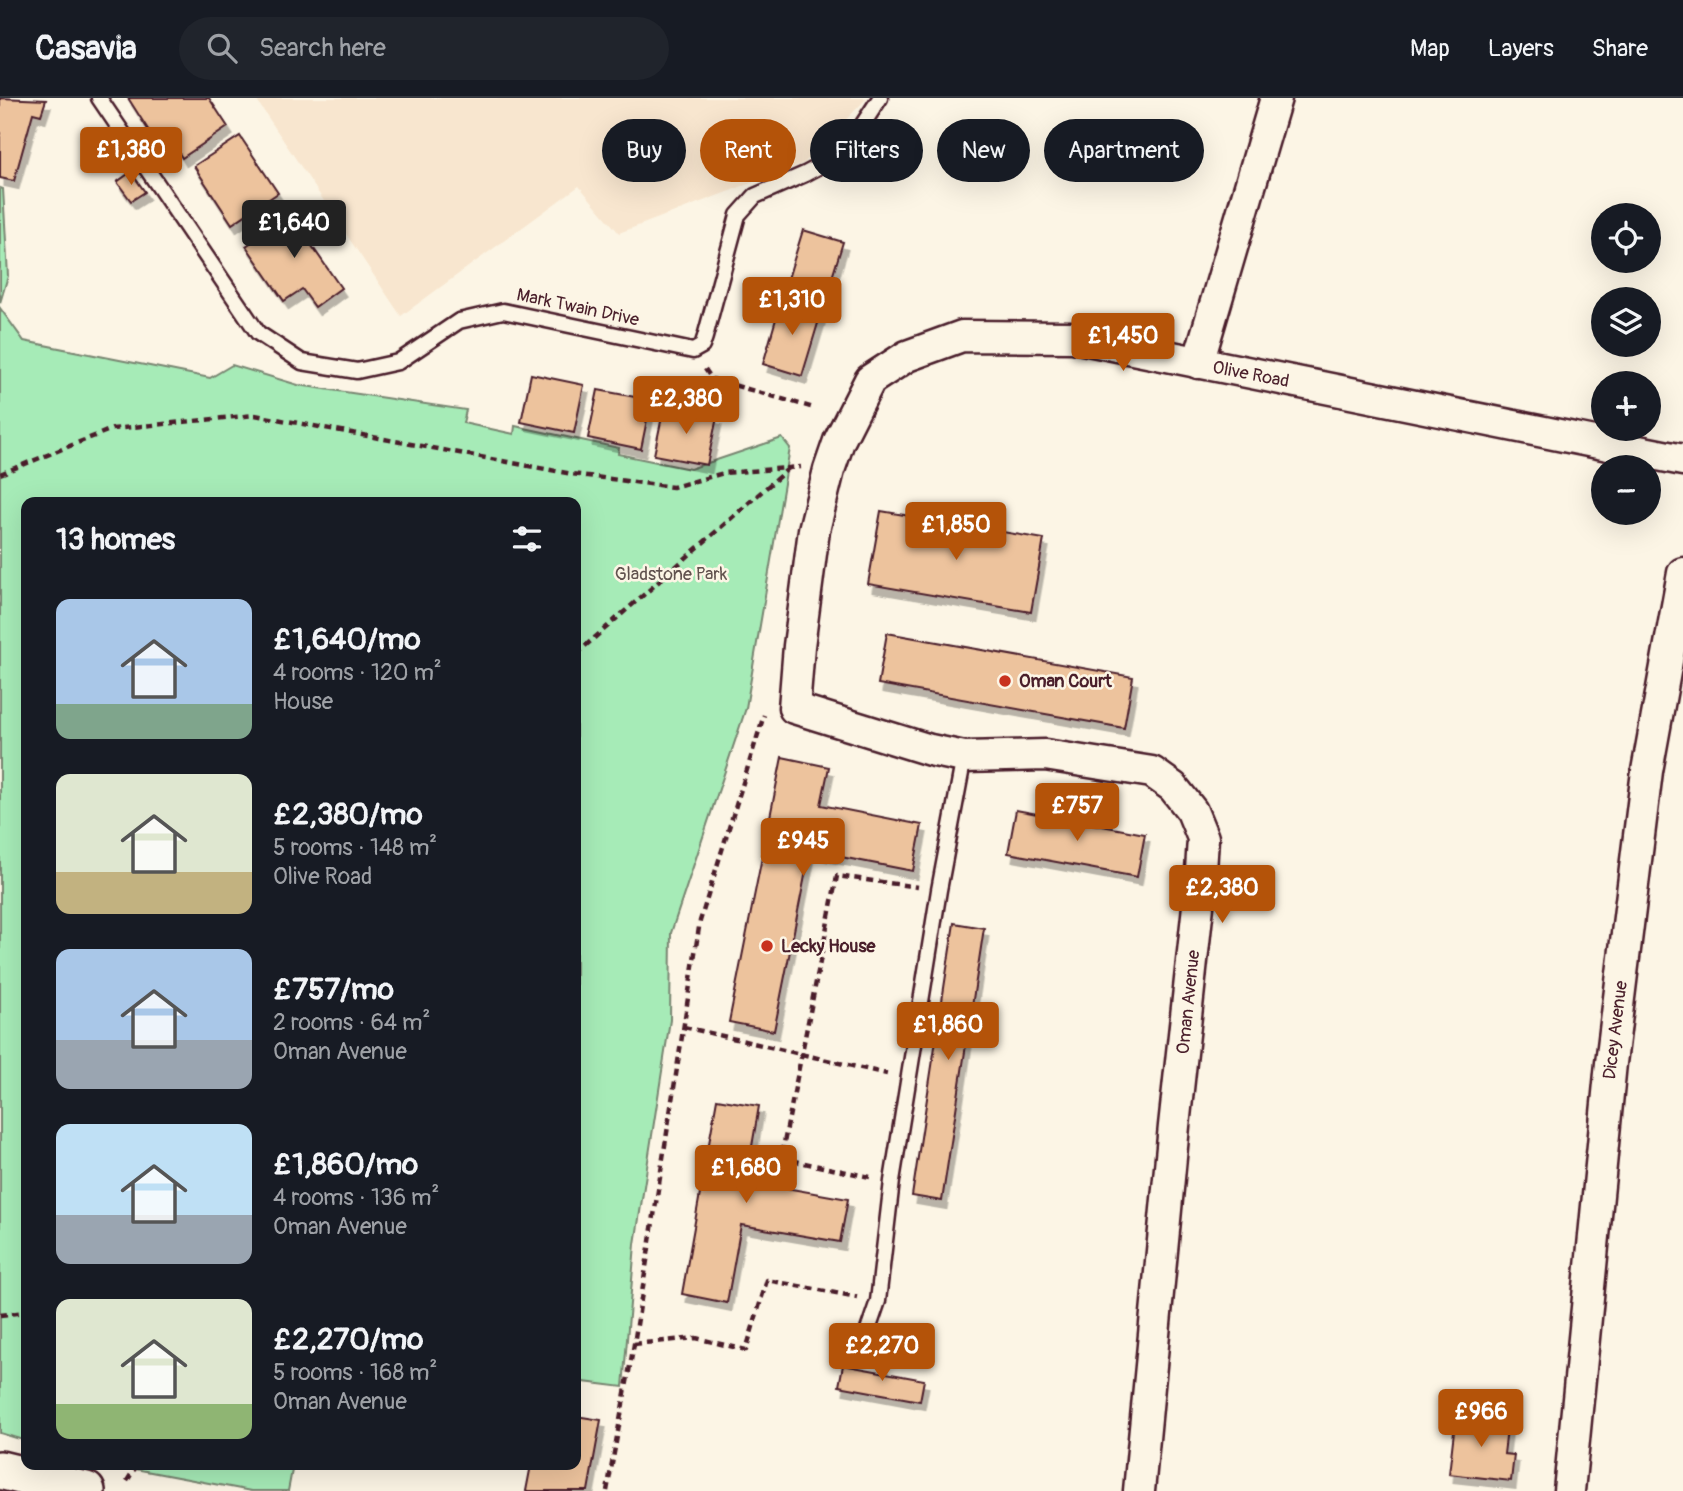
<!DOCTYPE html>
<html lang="en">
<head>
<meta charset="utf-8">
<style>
  :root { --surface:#171b24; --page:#20242c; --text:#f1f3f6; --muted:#9ea1a6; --line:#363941; --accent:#b45309 }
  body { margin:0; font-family:Pangolin,sans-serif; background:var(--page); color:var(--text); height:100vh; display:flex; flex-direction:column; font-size:26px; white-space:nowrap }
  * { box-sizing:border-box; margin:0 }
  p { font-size:23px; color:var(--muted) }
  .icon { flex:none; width:38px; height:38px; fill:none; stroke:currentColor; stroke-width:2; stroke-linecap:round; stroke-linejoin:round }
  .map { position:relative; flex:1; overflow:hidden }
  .details { position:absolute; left:21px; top:399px; width:560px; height:973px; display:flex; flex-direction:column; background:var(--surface); border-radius:14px; box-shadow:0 7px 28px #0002 }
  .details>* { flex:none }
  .guide { position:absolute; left:602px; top:21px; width:665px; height:63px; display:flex; gap:14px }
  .controls { position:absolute; left:1591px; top:105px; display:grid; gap:14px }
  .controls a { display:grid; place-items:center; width:70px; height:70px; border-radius:50%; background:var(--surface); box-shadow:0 7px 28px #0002; font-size:35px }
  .price { position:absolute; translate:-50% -60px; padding:0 16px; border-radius:7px; background:var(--accent); color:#fff; font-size:23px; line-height:46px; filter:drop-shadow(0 2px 4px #0008) }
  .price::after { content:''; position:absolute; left:50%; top:42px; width:21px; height:16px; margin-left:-10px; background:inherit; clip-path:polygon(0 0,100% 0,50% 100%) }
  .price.active { background:#222; color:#fff }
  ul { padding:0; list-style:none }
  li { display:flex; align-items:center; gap:21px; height:175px; padding:0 35px }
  li span { display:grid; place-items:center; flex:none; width:196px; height:140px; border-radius:14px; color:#555 }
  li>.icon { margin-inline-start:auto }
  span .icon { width:84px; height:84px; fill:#fffc; stroke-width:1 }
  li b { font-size:30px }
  h2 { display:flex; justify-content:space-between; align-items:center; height:84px; padding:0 35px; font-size:30px }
  .pill { padding:0 24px; border-radius:32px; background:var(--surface); box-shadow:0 7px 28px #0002; font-size:24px; line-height:63px }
  .pill.active { background:var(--accent); color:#fff }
  header { display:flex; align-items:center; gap:42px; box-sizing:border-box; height:98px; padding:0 35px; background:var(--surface); border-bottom:2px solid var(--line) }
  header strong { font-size:33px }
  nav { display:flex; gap:38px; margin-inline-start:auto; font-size:24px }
  .search { width:490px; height:63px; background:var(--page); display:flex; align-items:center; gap:18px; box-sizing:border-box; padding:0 24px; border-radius:38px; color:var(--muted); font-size:26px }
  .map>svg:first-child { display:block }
</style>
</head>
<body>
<header>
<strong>Casavia</strong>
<div class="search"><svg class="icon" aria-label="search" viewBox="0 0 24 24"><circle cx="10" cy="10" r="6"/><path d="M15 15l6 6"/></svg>Search here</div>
<nav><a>Map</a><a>Layers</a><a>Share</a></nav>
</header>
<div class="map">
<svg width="1683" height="1393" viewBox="0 0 1683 1393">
  <defs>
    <filter id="shadow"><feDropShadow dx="4.5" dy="8" stdDeviation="0" flood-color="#0004"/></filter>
  </defs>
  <rect width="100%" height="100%" fill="#fcf5e5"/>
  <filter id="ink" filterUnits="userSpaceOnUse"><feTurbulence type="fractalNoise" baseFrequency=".0143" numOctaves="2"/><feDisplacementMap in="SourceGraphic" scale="14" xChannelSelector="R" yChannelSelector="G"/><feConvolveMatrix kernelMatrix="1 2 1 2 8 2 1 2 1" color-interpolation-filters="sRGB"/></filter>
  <g filter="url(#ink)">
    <path fill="#f8e6cf" d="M255 0H867L804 65 619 135 579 88 401 218Z"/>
    <g fill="#a6ebb7" stroke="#788571" stroke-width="2">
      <path d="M0 90 3 91 8 178 0 205Z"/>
      <path d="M0 210 24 243 210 280 232 267 298 287 466 312 463 325 514 336 515 328 619 350 618 356 690 371 782 340 790 350 746 610 671 835 670 922 635 1146 623 1289 576 1283V404H26V1343L0 1335Z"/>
      <path d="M114 1367H293L288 1393H251Z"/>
    </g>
    <g fill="#edc39d" stroke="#4a1f2b" stroke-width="2" filter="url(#shadow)">
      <path d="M0 0 46 2 41 17 33 15 14 83 0 80Z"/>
      <path d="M128 0H209L228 29 182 60 173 45 161 52Z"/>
      <path d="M240 38 278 95 232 126 194 68Z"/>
      <path d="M131 74 145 94 131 103 117 84Z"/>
      <path d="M303 109 315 127 303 135 341 190 315 209 302 191 284 203 246 148Z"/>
      <path d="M803 132 843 144 823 209 783 197Z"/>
      <path d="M782 200 822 212 802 278 763 266Z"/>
      <path d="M531 276 584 287 574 335 521 324Z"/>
      <path d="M598 292 651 302 641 351 588 340Z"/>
      <path d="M664 309 717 319 707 367 654 357Z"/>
      <path d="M881 413 1044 441 1031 514 868 486Z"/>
      <path d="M887 535 1133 579 1124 630 878 586Z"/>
      <path d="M782 659 829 669 821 707 922 727 913 773 810 753 774 933 729 924Z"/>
      <path d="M1016 712 1145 736 1137 779 1008 755Z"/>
      <path d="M954 825 984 830 942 1103 912 1098Z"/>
      <path d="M717 1001 759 1008 746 1083 848 1101 840 1144 741 1127 727 1205 682 1196Z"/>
      <path d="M843 1267 924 1282 920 1303 839 1288Z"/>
      <path d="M1456 1316 1508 1323 1504 1356 1514 1357 1511 1383 1449 1376Z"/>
      <path d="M576 1318 601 1322 588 1393H526L531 1367H576Z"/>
    </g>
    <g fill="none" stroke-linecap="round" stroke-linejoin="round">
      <defs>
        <g id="service">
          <path d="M99 0 258 235 302 264 357 273 398 264 459 223 503 213 693 253 702 248 705 239 738 117 755 98 805 76 844 55 880 0"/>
          <path d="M867 1235 878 1203 892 1083 939 792 964 659"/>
        </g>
        <g id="minor">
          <path d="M1198 265 1276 0"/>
          <path d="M1139 1393 1174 1028 1200 790 1203 740 1192 713 1173 689 1152 674 1045 657 964 659 930 652 794 610 799 548 814 432 829 372 839 343 870 282 907 258 962 238 1073 239 1683 362"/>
          <path d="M1569 1393 1611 965 1647 673 1683 475"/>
        </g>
        <path id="tertiary" d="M0 1372 86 1393"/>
      </defs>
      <use href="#service" stroke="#4a1f2b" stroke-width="19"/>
      <use href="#minor" stroke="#4a1f2b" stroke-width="35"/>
      <use href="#tertiary" stroke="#4a1f2b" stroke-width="42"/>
      <g stroke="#4a1f2b" stroke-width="4.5" stroke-dasharray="7 5" stroke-linecap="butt">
        <path d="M705 271 712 281 814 310"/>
        <path d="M0 376 112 331 255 317 572 376 673 389 724 375 801 369"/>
        <path d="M576 556 791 368"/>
        <path d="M684 929 887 976"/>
        <path d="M870 1079 781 1060 837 778 918 789"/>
        <path d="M0 1217 26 1214"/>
        <path d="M634 1246 696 1240 746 1252 767 1182 857 1199"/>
        <path d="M127 1383 137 1367"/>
        <path d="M607 1393 634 1246 700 823 764 617"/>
      </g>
      <use href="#service" stroke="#fcf5e5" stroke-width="14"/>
      <use href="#minor" stroke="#fcf5e5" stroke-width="30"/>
      <use href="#tertiary" stroke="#fcf5e5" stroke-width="37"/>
    </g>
  </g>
  <g fill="#c8321e" stroke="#fcf5e5" stroke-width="2.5">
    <circle cx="1005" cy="583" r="7"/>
    <circle cx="767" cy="848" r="7"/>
  </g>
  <g text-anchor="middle" stroke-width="5" stroke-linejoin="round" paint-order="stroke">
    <g font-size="18" fill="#4a1f2b" stroke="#fcf5e5">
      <text transform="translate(578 209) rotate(12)" y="6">Mark Twain Drive</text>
      <text transform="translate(1251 276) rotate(11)" y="6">Olive Road</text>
      <text transform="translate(1188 904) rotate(-84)" y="6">Oman Avenue</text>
      <text transform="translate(1615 932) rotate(-83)" y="6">Dicey Avenue</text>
    </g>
    <g font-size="18" fill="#61524e" stroke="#fcf5e5">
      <text x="671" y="482">Gladstone Park</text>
    </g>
    <g font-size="18" font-weight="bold" fill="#4a1f2b" stroke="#fcf5e5" text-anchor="start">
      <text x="1019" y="589">Oman Court</text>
      <text x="781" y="854">Lecky House</text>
    </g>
  </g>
</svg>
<div class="controls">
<a><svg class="icon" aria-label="locate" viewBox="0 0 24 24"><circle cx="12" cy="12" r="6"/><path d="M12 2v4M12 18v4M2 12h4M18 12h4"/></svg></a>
<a><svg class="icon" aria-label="layers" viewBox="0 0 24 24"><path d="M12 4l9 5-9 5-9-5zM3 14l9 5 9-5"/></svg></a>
<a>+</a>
<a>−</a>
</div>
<b class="price" style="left:131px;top:89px">£1,380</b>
<b class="price active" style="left:294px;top:162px">£1,640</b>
<b class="price" style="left:792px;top:239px">£1,310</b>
<b class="price" style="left:1123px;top:275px">£1,450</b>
<b class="price" style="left:686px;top:338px">£2,380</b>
<b class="price" style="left:956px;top:464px">£1,850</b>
<b class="price" style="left:1077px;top:745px">£757</b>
<b class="price" style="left:803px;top:780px">£945</b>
<b class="price" style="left:1222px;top:827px">£2,380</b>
<b class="price" style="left:948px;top:964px">£1,860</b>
<b class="price" style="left:746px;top:1107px">£1,680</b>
<b class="price" style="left:882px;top:1285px">£2,270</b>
<b class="price" style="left:1481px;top:1351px">£966</b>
<div class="guide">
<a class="pill">Buy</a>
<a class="pill active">Rent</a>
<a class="pill">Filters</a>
<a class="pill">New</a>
<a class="pill">Apartment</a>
</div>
<section class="details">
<h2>13 homes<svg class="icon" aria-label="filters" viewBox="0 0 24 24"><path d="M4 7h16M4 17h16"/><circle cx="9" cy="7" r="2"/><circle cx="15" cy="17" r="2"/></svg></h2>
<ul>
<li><span style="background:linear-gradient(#a9c7e8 75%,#7fa58c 0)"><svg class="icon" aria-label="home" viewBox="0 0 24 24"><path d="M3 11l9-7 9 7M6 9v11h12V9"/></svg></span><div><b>£1,640/mo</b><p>4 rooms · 120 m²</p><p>House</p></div></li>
<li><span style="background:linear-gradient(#dfe7d0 70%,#c2b280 0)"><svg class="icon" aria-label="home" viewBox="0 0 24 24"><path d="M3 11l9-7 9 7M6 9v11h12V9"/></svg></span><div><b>£2,380/mo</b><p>5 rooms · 148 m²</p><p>Olive Road</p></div></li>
<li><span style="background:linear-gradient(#a9c7e8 65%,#9aa5b1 0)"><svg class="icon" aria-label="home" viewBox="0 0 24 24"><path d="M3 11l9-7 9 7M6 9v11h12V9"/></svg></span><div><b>£757/mo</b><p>2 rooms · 64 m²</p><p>Oman Avenue</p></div></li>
<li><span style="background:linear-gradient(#bfe0f5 65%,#9aa5b1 0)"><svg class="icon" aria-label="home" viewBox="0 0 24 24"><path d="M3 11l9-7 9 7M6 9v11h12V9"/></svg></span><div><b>£1,860/mo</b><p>4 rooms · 136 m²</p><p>Oman Avenue</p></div></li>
<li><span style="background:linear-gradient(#dfe7d0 75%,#8fb573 0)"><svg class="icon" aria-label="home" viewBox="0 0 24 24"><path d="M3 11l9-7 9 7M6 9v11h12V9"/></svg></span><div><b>£2,270/mo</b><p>5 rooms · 168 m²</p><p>Oman Avenue</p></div></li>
</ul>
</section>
</div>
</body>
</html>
